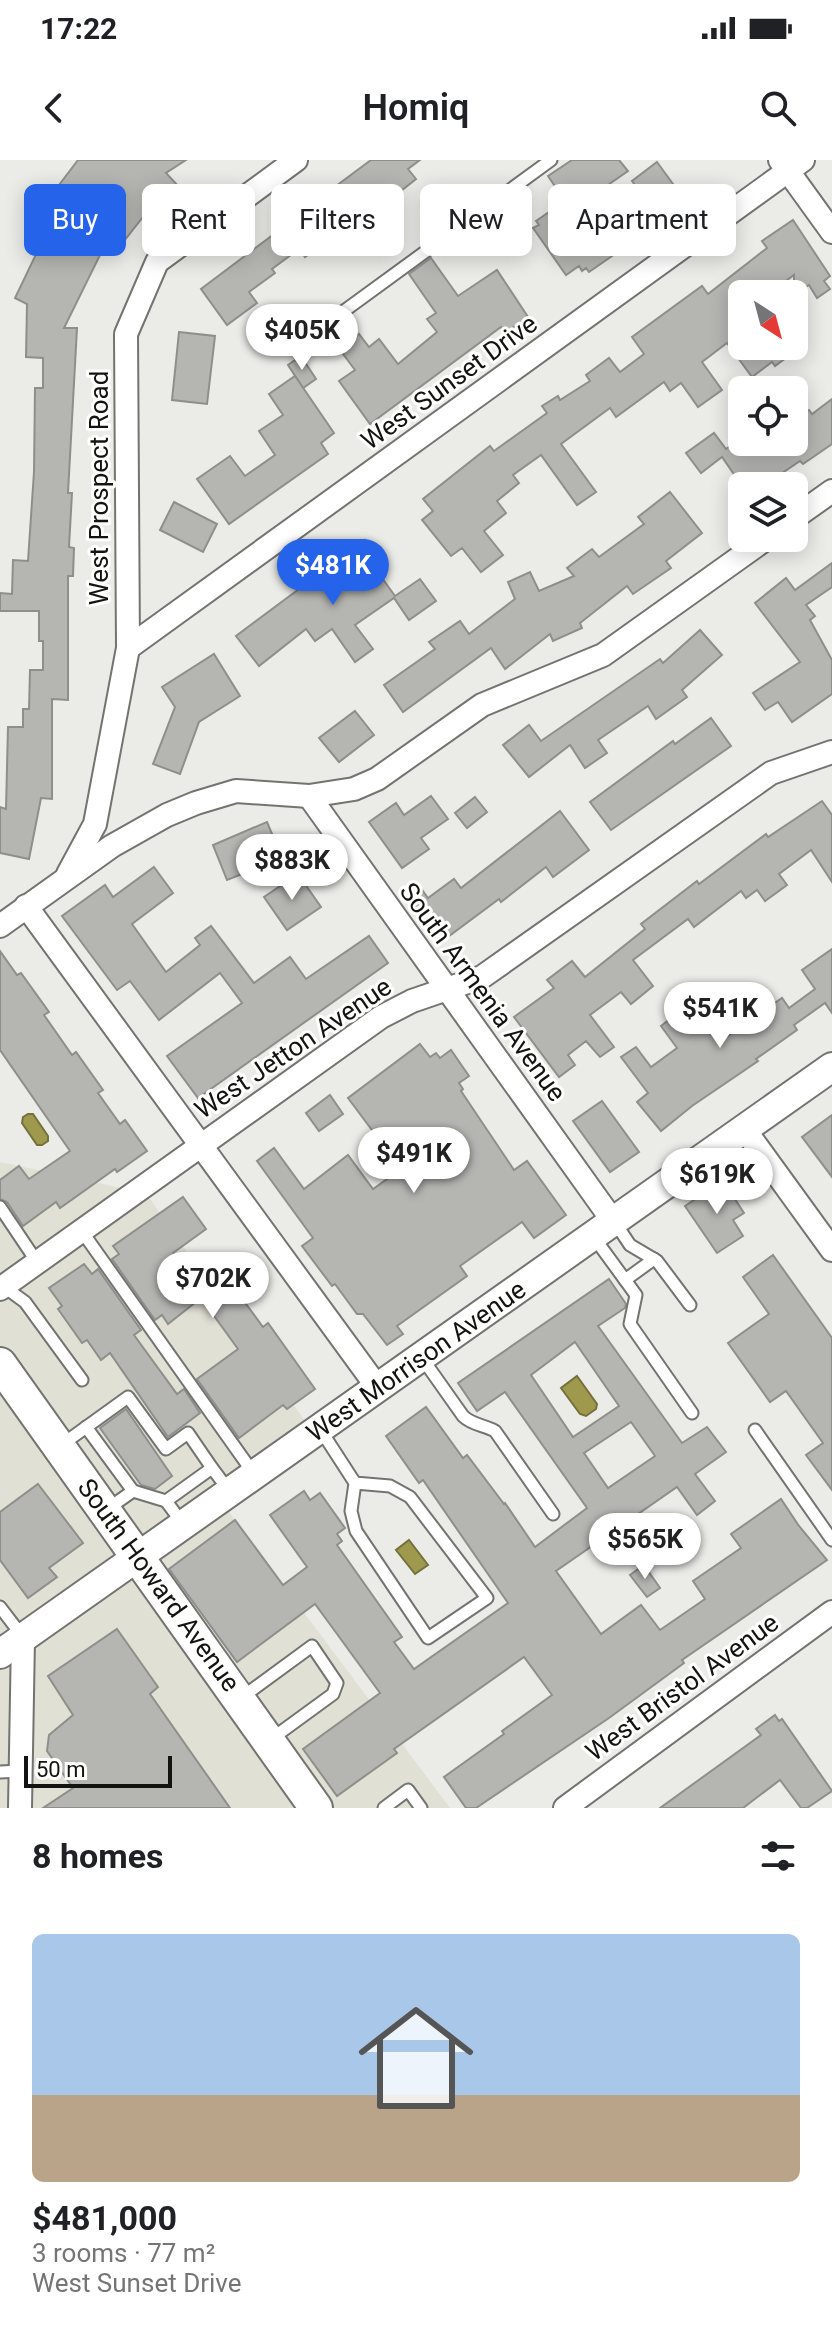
<!DOCTYPE html>
<html lang="en">
<head>
<meta charset="utf-8">
<style>
  :root { --surface:#fff; --page:#f6f6f6; --text:#202124; --muted:#757577; --line:#e0e0e0; --accent:#2563eb }
  body { margin:0; font-family:Roboto,sans-serif; background:var(--page); color:var(--text); height:100vh; display:flex; flex-direction:column; font-size:30px; white-space:nowrap }
  * { box-sizing:border-box; margin:0 }
  p { font-size:26px; color:var(--muted) }
  .icon { flex:none; width:44px; height:44px; fill:none; stroke:currentColor; stroke-width:2; stroke-linecap:round; stroke-linejoin:round }
  .map { position:relative; height:1648px; overflow:hidden }
  .side { display:flex; flex-direction:column; background:var(--surface); flex:1 }
  .side>* { flex:none }
  .hud { position:absolute; left:24px; top:24px; width:784px; height:72px; display:flex; gap:16px }
  .needle { width:52px; rotate:144deg }
  .controls { position:absolute; left:728px; top:120px; display:grid; gap:16px }
  .controls a { display:grid; place-items:center; width:80px; height:80px; border-radius:12px; background:var(--surface); box-shadow:0 4px 20px #0003; font-size:40px }
  .scale { position:absolute; left:24px; bottom:20px; width:148px; box-sizing:border-box; padding-left:8px; border:4px solid #131312; border-top:0; font-size:22px; line-height:28px; white-space:nowrap; color:#131312; -webkit-text-stroke:6px #fffffe; paint-order:stroke }
  .price { position:absolute; translate:-50% -68px; padding:0 18px; border-radius:28px; background:#fff; color:#222; font-size:26px; line-height:52px; filter:drop-shadow(0 2px 4px #0008) }
  .price::after { content:''; position:absolute; left:50%; top:48px; width:24px; height:18px; margin-left:-12px; background:inherit; clip-path:polygon(0 0,100% 0,50% 100%) }
  .price.on { background:var(--accent); color:#fff }
  ul { padding:0; list-style:none }
  li { display:grid; align-content:center; gap:16px; height:424px; padding:0 32px }
  li+li { border-top:2px solid var(--line) }
  li span { display:grid; place-items:center; height:248px; border-radius:12px; color:#555 }
  li>.icon { margin-inline-start:auto }
  span .icon { width:144px; height:144px; fill:#fffc; stroke-width:1 }
  li b { font-size:34px }
  h2 { display:flex; justify-content:space-between; align-items:center; height:96px; padding:0 32px; font-size:34px }
  .pill { padding:0 28px; border-radius:12px; background:var(--surface); box-shadow:0 4px 20px #0003; font-size:28px; line-height:72px }
  .pill.on { background:var(--accent); color:#fff }
  .status { display:flex; justify-content:space-between; align-items:center; height:56px; padding:0 40px; background:var(--surface); direction:ltr }
  .status svg { height:22px; fill:currentColor }
  header { display:flex; justify-content:space-between; align-items:center; height:104px; padding:0 32px; background:var(--surface); font-size:36px; font-weight:600 }
  .map>svg:first-child { display:block }
</style>
</head>
<body>
<div class="status"><b>17:22</b><svg viewBox="0 0 49 12"><path d="M0 12V9h3v3zM5 12V6h3v6zM10 12V3h3v9zM15 12V0h3v12zM26 1h20v11H26zM47 4h2v5h-2z"/></svg></div>
<header><svg class="icon" aria-label="back" viewBox="0 0 24 24"><path d="M15 5l-7 7 7 7"/></svg>Homiq<svg class="icon" aria-label="search" viewBox="0 0 24 24"><circle cx="10" cy="10" r="6"/><path d="M15 15l6 6"/></svg></header>
<div class="map">
<svg width="832" height="1648" viewBox="0 0 832 1648">
  <rect width="100%" height="100%" fill="#ebebe8"/>
  <g fill="#e0e0d5">
    <path d="M0 1002 121 1028 0 1114Z"/>
    <path d="M148 1036 307 1264 140 1381 0 1187V1143Z"/>
    <path d="M0 1221 124 1392 0 1480Z"/>
    <path d="M226 1348 450 1648H329L154 1399Z"/>
    <path d="M137 1411 299 1648H31L34 1484Z"/>
    <path d="M12 1500 9 1648H0V1508Z"/>
  </g>
  <g fill="#9f994d" stroke="#75713b" stroke-width="2">
    <path d="M28 954H33L48 976V981L42 985H37L22 963 23 957Z"/>
    <path d="M577 1216 597 1244 596 1249 586 1256 580 1254 561 1228Z"/>
    <path d="M409 1380 428 1405 415 1414 396 1390Z"/>
  </g>
  <g fill="#b5b5b2" stroke="#8e8e8b" stroke-width="2" fill-rule="evenodd">
    <path d="M78 0H186L166 13 180 28 159 48 154 43 124 81 59 25Z"/>
    <path d="M371 0H420L408 9 416 19 382 46 394 63 366 84 357 72 331 90 325 82 305 97 299 89 272 109 275 113 249 132 257 143 227 165 201 129 274 74 306 53 309 56 333 39 328 32Z"/>
    <path d="M572 0H619L628 11 579 45 597 71 605 65 615 80 609 85 612 89 608 91 612 96 589 112 586 108 582 111 579 106 566 115 533 68 539 65 536 61 565 41 548 16Z"/>
    <path d="M657 2 681 35 656 54 632 21Z"/>
    <path d="M793 60 830 116 824 121 830 129 817 138 809 125 794 134V115L768 134H742V186H802L775 206 772 202 752 217 727 183 702 202 722 230 698 247 681 223 670 231 664 222 616 257 610 248 561 284 596 332 577 345 541 295 513 315 519 323 497 341 506 353 484 371 503 395 481 412 462 388 451 396 422 360 433 351 423 339 490 286 494 291 547 253 542 246 558 236 560 240 590 221 586 215 609 198 620 212 644 194 632 177 702 126 708 134 767 88 762 81Z"/>
    <path d="M60 74 101 93 64 168H77L68 333H72L69 387 74 388 73 416H68V540L52 539V639L41 638 29 699 0 693V647L6 649 8 567H23V549H29L30 510H43V481H39V451H0V433L12 434 13 400 28 401 34 312 35 228H43V198L26 197 27 144 15 138 40 86 52 92Z"/>
    <path d="M431 98 458 136 497 110 528 157 505 173 501 167 370 264 339 221 355 210 340 190 359 174 369 187 379 179 398 204 437 172 427 159 436 153 409 114Z"/>
    <path d="M179 172 215 176 207 244 172 240Z"/>
    <path d="M301 196 316 219 303 228 288 205Z"/>
    <path d="M295 216 334 273 321 283 328 294 229 364 197 319 230 296 245 316 275 295 259 271 283 255 269 234Z"/>
    <path d="M794 238 804 253 809 250 812 254 832 239V284L803 304 800 301 763 326H742L722 297 701 313 686 293 714 273 726 289 736 282H794Z"/>
    <path d="M670 332 702 373 666 401 671 408 633 434 627 426 580 463 582 468 553 481 550 474 505 509 491 488 403 552 384 525 435 489 429 482 460 461 469 474 515 439 508 422 530 412 539 431 574 416 567 408 592 389 599 397 644 364 638 357Z"/>
    <path d="M174 342 217 364 203 392 160 370Z"/>
    <path d="M365 380 379 400 372 404 395 436 420 419 436 441 409 460 394 438 355 465 373 489 355 502 332 469 315 481 306 469 259 506 236 476Z"/>
    <path d="M832 403V427L806 445 815 456 810 460 832 500V534L792 562 778 542 765 550 753 533 800 502 755 443 786 418 795 430Z"/>
    <path d="M700 470 722 495 682 530 687 537 656 559 648 546 598 580 607 593 585 608 570 585 529 617 503 585 529 565 541 581 660 499 663 503Z"/>
    <path d="M214 494 240 536 199 562 180 614 153 604 175 547 162 527Z"/>
    <path d="M355 551 374 575 339 602 319 578Z"/>
    <path d="M711 558 731 586 611 670 590 642 673 581 675 584Z"/>
    <path d="M431 636 448 659 421 678 429 689 402 708 369 662 396 643 404 655Z"/>
    <path d="M475 637 487 652 467 668 455 653Z"/>
    <path d="M822 641 832 655V722L811 690 779 714 787 725 765 741 757 730 746 738 741 731 694 767 688 759 633 800 653 826 631 844 621 832 590 855 614 887 600 897 586 881 568 895 575 905 559 917 514 857 554 828 547 820 572 801 585 817 645 769 641 764 697 721 699 724 766 674 768 677Z"/>
    <path d="M560 651 589 690 553 717 546 707 501 742 499 739 441 782 407 736 420 727 428 738 454 719 461 728Z"/>
    <path d="M267 662 282 698 227 720 213 685Z"/>
    <path d="M154 707 173 733 132 764 166 812 200 785 195 778 211 766 254 823 290 797 306 819 369 776 388 803 198 938 167 896 242 843 220 813 159 860 130 821 117 830 62 756 105 725 113 737Z"/>
    <path d="M298 714 321 747 287 770 264 737Z"/>
    <path d="M832 789V853L825 843 794 865 797 870 756 899 758 901 692 946 661 971 637 942 648 933 621 897 636 887 651 907 677 888 661 866 678 853 692 873 713 858 726 877 782 838 789 848 815 829 802 810Z"/>
    <path d="M0 791 17 815 21 813 49 852 44 855 72 895 76 892 103 930 98 933 120 964 125 960 147 991 117 1012 115 1009 60 1048 56 1042 23 1066 7 1042 0 1039V1020L19 1006 29 1019 70 991 0 890Z"/>
    <path d="M420 884 430 897 436 893 440 898 451 890 469 916 459 923 463 929 461 931 514 1010 527 1001 566 1055 534 1078 522 1062 460 1106 467 1116 397 1166 403 1174 387 1185 363 1154H357L335 1124 332 1126 302 1086 313 1078 257 1001 274 988 304 1029 348 995 373 1029 401 1009 348 938Z"/>
    <path d="M330 935 343 954 319 971 306 953Z"/>
    <path d="M602 941 639 992 610 1012 573 961Z"/>
    <path d="M832 955V1017L802 977Z"/>
    <path d="M723 1021 744 1053 733 1060 743 1076 717 1093 685 1046Z"/>
    <path d="M183 1037 206 1069 173 1093 192 1120 219 1099 231 1115 227 1118 263 1167 268 1163 315 1229 287 1249 283 1245 239 1278 197 1219 238 1189 201 1138 168 1164 162 1155 155 1160 112 1099 119 1094 113 1086Z"/>
    <path d="M773 1095 832 1178V1330L806 1295 823 1283 786 1231 770 1242 728 1183 769 1154 743 1117Z"/>
    <path d="M84 1104 92 1114 98 1109 141 1170 134 1175 177 1234 184 1229 200 1253 168 1277 110 1193 101 1200 87 1180 82 1183 58 1149 62 1146 49 1128Z"/>
    <path d="M609 1119 626 1144 625 1148 598 1166 682 1283 707 1267 726 1292 695 1314 715 1341 697 1355 677 1327 556 1411 601 1474 641 1445 660 1470 705 1439 693 1421 741 1388 731 1374 781 1339 799 1366 827 1400 682 1500 684 1503 609 1558 476 1648H466L444 1617 504 1574 502 1571 552 1535 524 1497 394 1589 397 1593 337 1636 303 1589 380 1533 329 1463 315 1444 237 1502 169 1409 235 1360 283 1425 307 1407 270 1355 304 1331 310 1340 320 1333 345 1368 337 1374 342 1381 337 1385 402 1477 394 1482 414 1509 508 1443 423 1320 419 1323 386 1276 426 1247 463 1298 467 1295 504 1344 505 1343 535 1387 587 1348 505 1232 477 1251 458 1223ZM575 1182 619 1246 573 1277 531 1215ZM631 1262 655 1296 608 1328 584 1293Z"/>
    <path d="M126 1249 172 1316 155 1329 141 1325 100 1268Z"/>
    <path d="M38 1324 83 1383 49 1408 57 1417 28 1438 0 1400V1352Z"/>
    <path d="M644 1405 660 1428 647 1437 630 1415Z"/>
    <path d="M117 1469 158 1527 150 1534 230 1648H43L73 1628 47 1591 49 1575 73 1555 48 1516Z"/>
    <path d="M775 1555 779 1561 782 1559 832 1631 807 1648H801L780 1620 743 1648H660L761 1575 756 1569Z"/>
  </g>
  <g fill="none" stroke-linecap="round" stroke-linejoin="round">
    <defs>
      <g id="service">
        <path d="M307 178 551 0"/>
        <path d="M0 1047 37 1102"/>
        <path d="M614 1061 630 1085 657 1101 690 1145"/>
        <path d="M81 1070 254 1314"/>
        <path d="M593 1076 636 1135 630 1164 692 1253"/>
        <path d="M625 1120 654 1099"/>
        <path d="M3 1126 25 1142 82 1220"/>
        <path d="M422 1198 463 1256C472 1265 484 1265 495 1271L553 1354"/>
        <path d="M86 1267 133 1331 106 1350"/>
        <path d="M320 1269 355 1323 351 1351 356 1371 428 1478 487 1438 410 1337 390 1326 355 1323"/>
        <path d="M755 1270 832 1380"/>
        <path d="M60 1286 128 1237 166 1289 188 1273 212 1308"/>
        <path d="M133 1331 166 1341 183 1364"/>
        <path d="M166 1341 212 1308 230 1332"/>
        <path d="M0 1447 23 1477"/>
        <path d="M241 1538 312 1486 337 1523 333 1534 270 1580"/>
        <path d="M0 1612 21 1611"/>
        <path d="M384 1648 408 1630 421 1648"/>
      </g>
      <g id="minor">
        <path d="M780 0 832 72"/>
        <path d="M794 358 832 331"/>
        <path d="M128 488 803 0"/>
        <path d="M309 636 613 1061"/>
        <path d="M68 714 95 664 128 488 126 174 157 102 296 0"/>
        <path d="M26 746 378 1228"/>
        <path d="M0 766 112 686 167 655 196 643 236 631 309 636 354 629 377 619 482 545 603 495 767 378"/>
        <path d="M745 970 832 1090"/>
        <path d="M0 1129 381 857 412 841 482 817 771 613 832 592"/>
        <path d="M20 1648 23 1478"/>
        <path d="M565 1648 832 1452"/>
      </g>
      <path id="tertiary" d="M0 1494 832 907"/>
      <path id="secondary" d="M0 1204 316 1648"/>
    </defs>
    <use href="#service" stroke="#737370" stroke-width="15"/>
    <use href="#minor" stroke="#737370" stroke-width="26"/>
    <use href="#tertiary" stroke="#737370" stroke-width="32"/>
    <use href="#secondary" stroke="#737370" stroke-width="36"/>
    <use href="#service" stroke="#fff" stroke-width="11"/>
    <use href="#minor" stroke="#fff" stroke-width="22"/>
    <use href="#tertiary" stroke="#fff" stroke-width="28"/>
    <use href="#secondary" stroke="#fff" stroke-width="32"/>
  </g>
  <g text-anchor="middle" stroke-width="6" stroke-linejoin="round" paint-order="stroke">
    <g font-size="26" fill="#131312" stroke="#fffffe">
      <text transform="translate(449 222) rotate(-36)" y="9">West Sunset Drive</text>
      <text transform="translate(99 328) rotate(-90)" y="9">West Prospect Road</text>
      <text transform="translate(483 832) rotate(54)" y="9">South Armenia Avenue</text>
      <text transform="translate(293 888) rotate(-34)" y="9">West Jetton Avenue</text>
      <text transform="translate(416 1201) rotate(-35)" y="9">West Morrison Avenue</text>
      <text transform="translate(159 1425) rotate(54)" y="9">South Howard Avenue</text>
      <text transform="translate(682 1527) rotate(-36)" y="9">West Bristol Avenue</text>
    </g>
  </g>
</svg>
<div class="controls">
<a><svg class="needle" viewBox="-14 -14 28 28"><path d="M0-13l5 13h-10z" fill="#e53935"/><path d="M0 13l5-13h-10z" fill="#757577"/></svg></a>
<a><svg class="icon" aria-label="locate" viewBox="0 0 24 24"><circle cx="12" cy="12" r="6"/><path d="M12 2v4M12 18v4M2 12h4M18 12h4"/></svg></a>
<a><svg class="icon" aria-label="layers" viewBox="0 0 24 24"><path d="M12 4l9 5-9 5-9-5zM3 14l9 5 9-5"/></svg></a>
</div>
<div class="scale">50 m</div>
<b class="price" style="left:302px;top:212px">$405K</b>
<b class="price on" style="left:333px;top:447px">$481K</b>
<b class="price" style="left:292px;top:742px">$883K</b>
<b class="price" style="left:720px;top:890px">$541K</b>
<b class="price" style="left:414px;top:1035px">$491K</b>
<b class="price" style="left:717px;top:1056px">$619K</b>
<b class="price" style="left:213px;top:1160px">$702K</b>
<b class="price" style="left:645px;top:1421px">$565K</b>
<div class="hud">
<a class="pill on">Buy</a>
<a class="pill">Rent</a>
<a class="pill">Filters</a>
<a class="pill">New</a>
<a class="pill">Apartment</a>
</div>
</div>
<section class="side">
<h2>8 homes<svg class="icon" aria-label="filters" viewBox="0 0 24 24"><path d="M4 7h16M4 17h16"/><circle cx="9" cy="7" r="2"/><circle cx="15" cy="17" r="2"/></svg></h2>
<ul>
<li><span style="background:linear-gradient(#a9c7e8 65%,#b9a48a 0)"><svg class="icon" aria-label="home" viewBox="0 0 24 24"><path d="M3 11l9-7 9 7M6 9v11h12V9"/></svg></span><div><b>$481,000</b><p>3 rooms · 77 m²</p><p>West Sunset Drive</p></div></li>
</ul>
</section>
</body>
</html>
